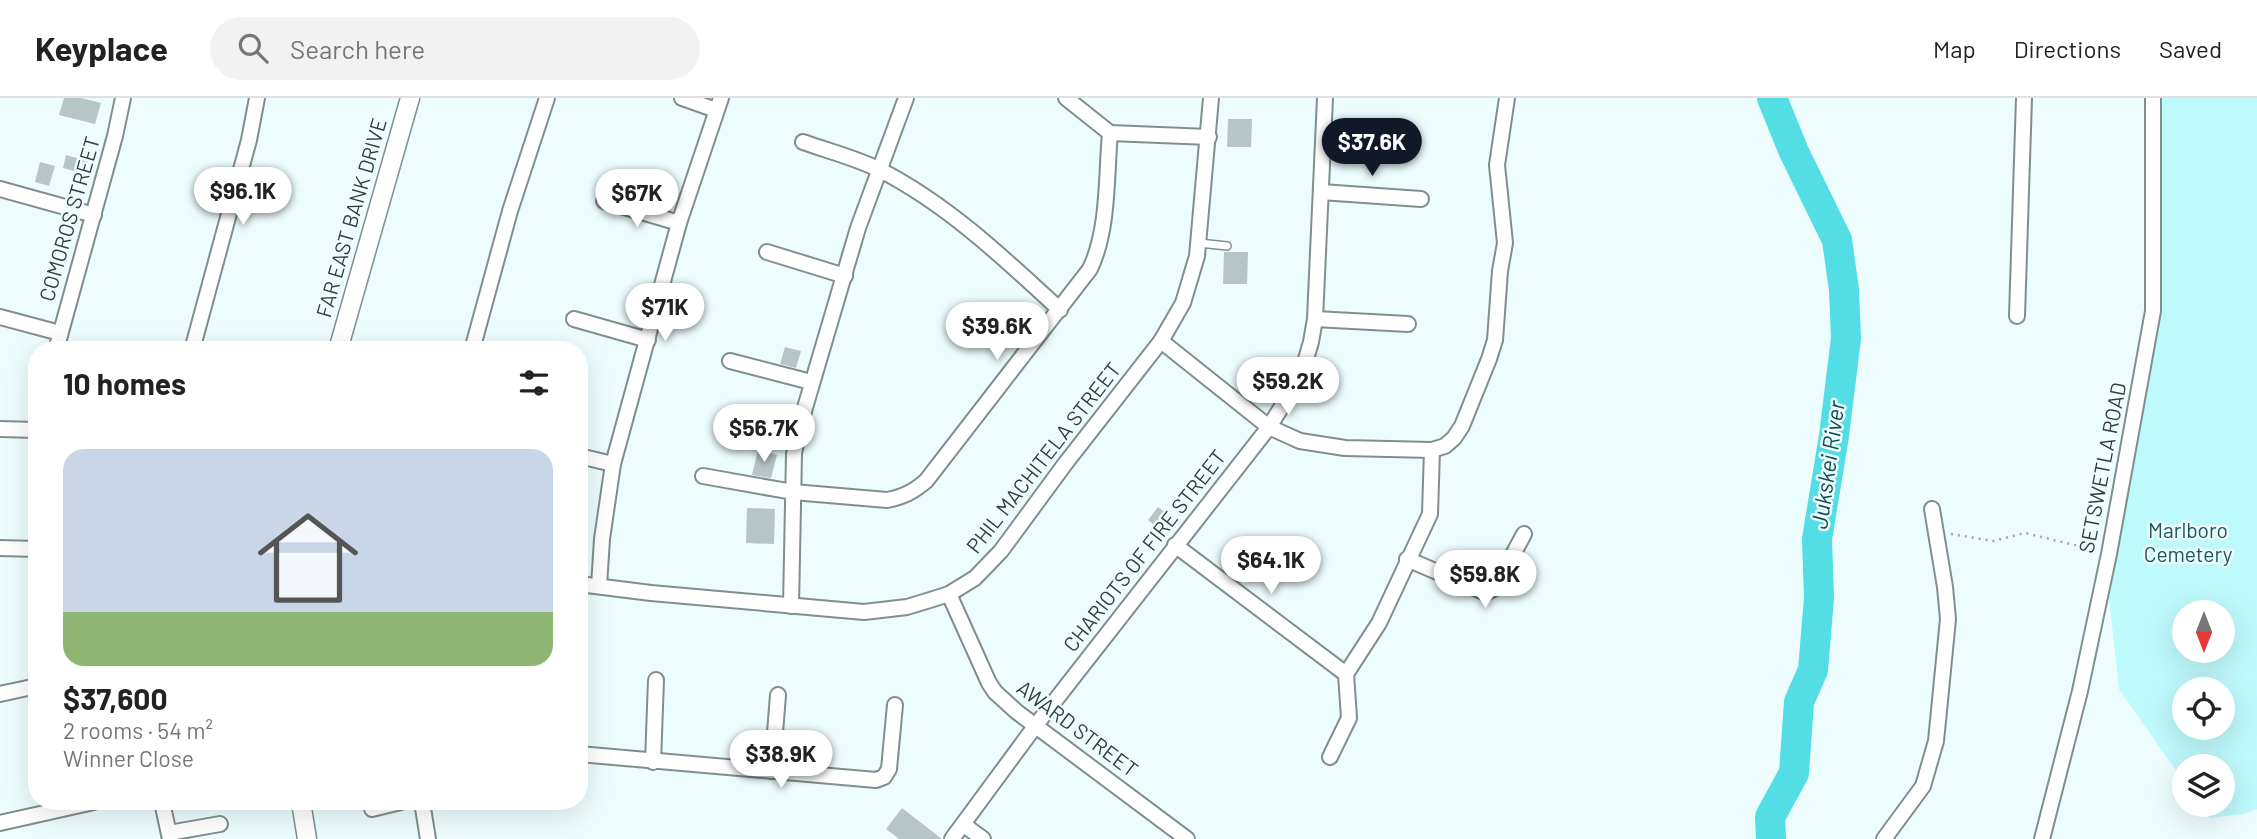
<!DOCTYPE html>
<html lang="en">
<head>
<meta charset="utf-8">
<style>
  :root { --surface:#fff; --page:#f2f2f2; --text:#222; --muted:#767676; --line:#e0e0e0; --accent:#111827 }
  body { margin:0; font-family:Barlow,sans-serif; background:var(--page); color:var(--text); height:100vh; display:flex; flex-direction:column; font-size:26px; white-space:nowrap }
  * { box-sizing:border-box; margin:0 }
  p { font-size:23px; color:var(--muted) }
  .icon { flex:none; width:38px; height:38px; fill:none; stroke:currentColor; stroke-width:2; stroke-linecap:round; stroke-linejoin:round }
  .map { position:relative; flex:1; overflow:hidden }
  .details { position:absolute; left:28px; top:243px; width:560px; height:469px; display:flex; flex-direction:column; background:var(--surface); border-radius:28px; box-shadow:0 7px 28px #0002 }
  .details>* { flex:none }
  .needle { width:46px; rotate:180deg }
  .buttons { position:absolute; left:2172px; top:502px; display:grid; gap:14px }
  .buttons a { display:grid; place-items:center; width:63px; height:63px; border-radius:50%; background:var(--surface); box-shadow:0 7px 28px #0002; font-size:35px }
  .price { position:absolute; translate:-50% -60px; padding:0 16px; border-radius:24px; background:#fff; color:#222; font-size:23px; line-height:46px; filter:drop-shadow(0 2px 4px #0008) }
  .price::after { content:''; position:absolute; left:50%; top:42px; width:21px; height:16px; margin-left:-10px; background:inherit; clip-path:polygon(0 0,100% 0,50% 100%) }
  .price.on { background:var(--accent); color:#fff }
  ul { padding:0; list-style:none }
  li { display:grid; align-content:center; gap:14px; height:371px; padding:0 35px }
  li+li { border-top:2px solid var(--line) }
  li span { display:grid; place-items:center; height:217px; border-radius:21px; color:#555 }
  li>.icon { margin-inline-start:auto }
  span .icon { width:126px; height:126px; fill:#fffc; stroke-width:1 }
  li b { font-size:30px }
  h2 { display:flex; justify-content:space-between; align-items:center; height:84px; padding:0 35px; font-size:30px }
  header { display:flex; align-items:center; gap:42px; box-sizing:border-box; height:98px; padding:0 35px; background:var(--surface); border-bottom:2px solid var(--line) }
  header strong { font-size:33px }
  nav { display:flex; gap:38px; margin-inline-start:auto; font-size:24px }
  .search { width:490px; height:63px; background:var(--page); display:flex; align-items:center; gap:18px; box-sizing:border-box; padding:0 24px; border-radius:38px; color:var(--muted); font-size:26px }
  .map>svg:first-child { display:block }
</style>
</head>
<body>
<header>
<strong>Keyplace</strong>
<div class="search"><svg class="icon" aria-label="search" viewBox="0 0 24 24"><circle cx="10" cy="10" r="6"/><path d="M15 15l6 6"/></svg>Search here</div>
<nav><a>Map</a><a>Directions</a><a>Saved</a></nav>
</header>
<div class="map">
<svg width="2257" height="741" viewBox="0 0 2257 741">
  <rect width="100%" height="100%" fill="#edfdfe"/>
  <path fill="#bef9fb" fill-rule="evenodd" d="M2155 0H2257V711L2244 716 2209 720 2200 707H2222V668H2184V684L2119 591 2109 499 2157 208ZM2184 514H2222V553H2184ZM2184 592H2222V630H2184Z"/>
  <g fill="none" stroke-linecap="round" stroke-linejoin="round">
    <path stroke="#53dde4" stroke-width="30" d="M1771 741 1770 719 1794 675 1799 604 1813 572 1819 500 1817 441 1834 338 1846 240 1844 192 1837 142 1794 54 1772 0"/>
  </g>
  <g fill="#b6c5c6">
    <path d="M64 0H81L101 5 95 26 59 17Z"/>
    <path d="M1228 21H1252L1251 49H1227Z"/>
    <path d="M66 57 88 63 85 76 63 70Z"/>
    <path d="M40 64 55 68 49 88 35 84Z"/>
    <path d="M1224 154H1248L1247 186H1223Z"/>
    <path d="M785 249 801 253 796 270 780 266Z"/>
    <path d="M758 352 777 357 771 380 752 377Z"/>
    <path d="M1158 409 1171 419 1160 432 1148 422Z"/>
    <path d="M747 410 775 411 774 446 746 445Z"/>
    <path d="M902 710 942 741H899L886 731Z"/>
  </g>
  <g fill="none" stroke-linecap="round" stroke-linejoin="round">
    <defs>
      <path id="service" d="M1199 145 1227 148"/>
      <g id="minor">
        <path d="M682 0 716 12"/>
        <path d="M1066 0 1110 35 1209 39"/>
        <path d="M803 44C828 53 856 60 880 72 947 106 1005 161 1060 212"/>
        <path d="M0 91 94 117"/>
        <path d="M1321 94 1421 101"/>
        <path d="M604 103 679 125"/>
        <path d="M767 154 845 178"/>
        <path d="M2017 218 2024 0"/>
        <path d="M0 219 60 235"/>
        <path d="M574 221 648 242"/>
        <path d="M1315 221 1408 226"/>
        <path d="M1161 243 1269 329 1300 343 1345 350 1432 352 1445 348 1454 340 1462 328 1489 261 1495 242 1500 173 1505 145 1497 67 1507 0"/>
        <path d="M56 252 115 38 123 0"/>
        <path d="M192 252 249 42 257 0"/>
        <path d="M472 252 510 113 547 0"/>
        <path d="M730 263 811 284"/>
        <path d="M0 331 37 332"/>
        <path d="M579 358 613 366"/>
        <path d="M703 378 793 394 887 402C903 399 913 394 926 383L1090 171C1109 131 1106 79 1110 35"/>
        <path d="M1175 447 1346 576"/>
        <path d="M0 450 37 451"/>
        <path d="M1407 461 1486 495 1495 490 1524 436"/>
        <path d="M579 486 651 495 864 514 907 509 930 502 949 496 975 480 1001 453 1065 366 1161 243 1183 205 1197 158 1211 0"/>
        <path d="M599 488 602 441 613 366 679 125 721 0"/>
        <path d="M949 496 989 585 995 594 1017 614 1187 741"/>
        <path d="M791 508 794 356 799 330 858 130 906 0"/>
        <path d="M0 596 37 588"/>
        <path d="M579 656 876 682 884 679 889 671 895 607"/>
        <path d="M1330 659 1349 620 1346 576 1379 525 1430 416 1432 352"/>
        <path d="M653 664 656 582"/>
        <path d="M772 673 778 597"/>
        <path d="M162 704 170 741"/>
        <path d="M422 704 428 741"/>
        <path d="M372 711 401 704"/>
        <path d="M0 725 94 704"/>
        <path d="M964 727 983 741"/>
        <path d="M169 735 220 726"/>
        <path d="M952 741 1036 627 1269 329 1301 278 1311 244 1315 221 1325 0"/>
        <path d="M1884 741 1923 688 1936 643 1948 521 1945 489 1932 411"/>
        <path d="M2042 741 2080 593 2109 456 2153 213V0"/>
      </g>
      <g id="tertiary">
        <path d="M338 252 410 0"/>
        <path d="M301 704 307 741"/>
      </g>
    </defs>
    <use href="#service" stroke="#808e8f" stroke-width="10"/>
    <use href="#minor" stroke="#808e8f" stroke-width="18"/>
    <use href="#tertiary" stroke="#808e8f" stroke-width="21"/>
    <path stroke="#9ca8a9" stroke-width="2.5" stroke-dasharray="2 5" stroke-linecap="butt" d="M1951 436 1993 443 2025 435 2095 452"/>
    <use href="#service" stroke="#fff" stroke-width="7"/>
    <use href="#minor" stroke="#fff" stroke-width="14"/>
    <use href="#tertiary" stroke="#fff" stroke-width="18"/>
  </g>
  <g text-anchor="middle" stroke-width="5" stroke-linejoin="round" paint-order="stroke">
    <g font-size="21" fill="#353b3c" stroke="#edfdfe">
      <text transform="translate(352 120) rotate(-74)" y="7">FAR EAST BANK DRIVE</text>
      <text transform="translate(70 121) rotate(-74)" y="7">COMOROS STREET</text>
      <text transform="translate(1044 360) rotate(-52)" y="7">PHIL MACHITELA STREET</text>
      <text transform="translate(2103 370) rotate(-79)" y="7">SETSWETLA ROAD</text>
      <text transform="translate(1145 453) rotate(-52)" y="7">CHARIOTS OF FIRE STREET</text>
      <text transform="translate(1077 631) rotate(37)" y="7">AWARD STREET</text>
    </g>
    <g font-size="21" fill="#1c5659" stroke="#edfdfe">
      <text x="2188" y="440">Marlboro<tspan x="2188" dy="24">Cemetery</tspan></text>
    </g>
    <g font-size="23" font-style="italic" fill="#0d4b4e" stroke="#edfdfe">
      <text transform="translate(1828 367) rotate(-82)" y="8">Jukskei River</text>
    </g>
  </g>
</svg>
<div class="buttons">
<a><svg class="needle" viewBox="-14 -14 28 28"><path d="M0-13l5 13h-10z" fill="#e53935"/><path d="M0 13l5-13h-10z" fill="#767676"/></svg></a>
<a><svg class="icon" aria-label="locate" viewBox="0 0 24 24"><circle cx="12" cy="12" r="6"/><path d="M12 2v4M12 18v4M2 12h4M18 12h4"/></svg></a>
<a><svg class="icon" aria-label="layers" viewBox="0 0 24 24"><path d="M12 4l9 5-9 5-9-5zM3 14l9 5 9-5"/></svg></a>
</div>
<b class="price on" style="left:1372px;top:80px">$37.6K</b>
<b class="price" style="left:243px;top:129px">$96.1K</b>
<b class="price" style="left:637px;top:131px">$67K</b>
<b class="price" style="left:665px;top:245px">$71K</b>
<b class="price" style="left:997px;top:264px">$39.6K</b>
<b class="price" style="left:1288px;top:319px">$59.2K</b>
<b class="price" style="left:764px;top:366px">$56.7K</b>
<b class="price" style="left:1271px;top:498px">$64.1K</b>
<b class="price" style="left:1485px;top:512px">$59.8K</b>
<b class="price" style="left:781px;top:692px">$38.9K</b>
<section class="details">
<h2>10 homes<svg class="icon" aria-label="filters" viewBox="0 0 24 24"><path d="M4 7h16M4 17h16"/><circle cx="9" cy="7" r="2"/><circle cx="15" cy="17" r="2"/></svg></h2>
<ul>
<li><span style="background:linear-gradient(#c9d6e8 75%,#8fb573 0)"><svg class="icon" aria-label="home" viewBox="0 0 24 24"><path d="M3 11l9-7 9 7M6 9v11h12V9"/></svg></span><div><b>$37,600</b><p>2 rooms · 54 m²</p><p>Winner Close</p></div></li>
</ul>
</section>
</div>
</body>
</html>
